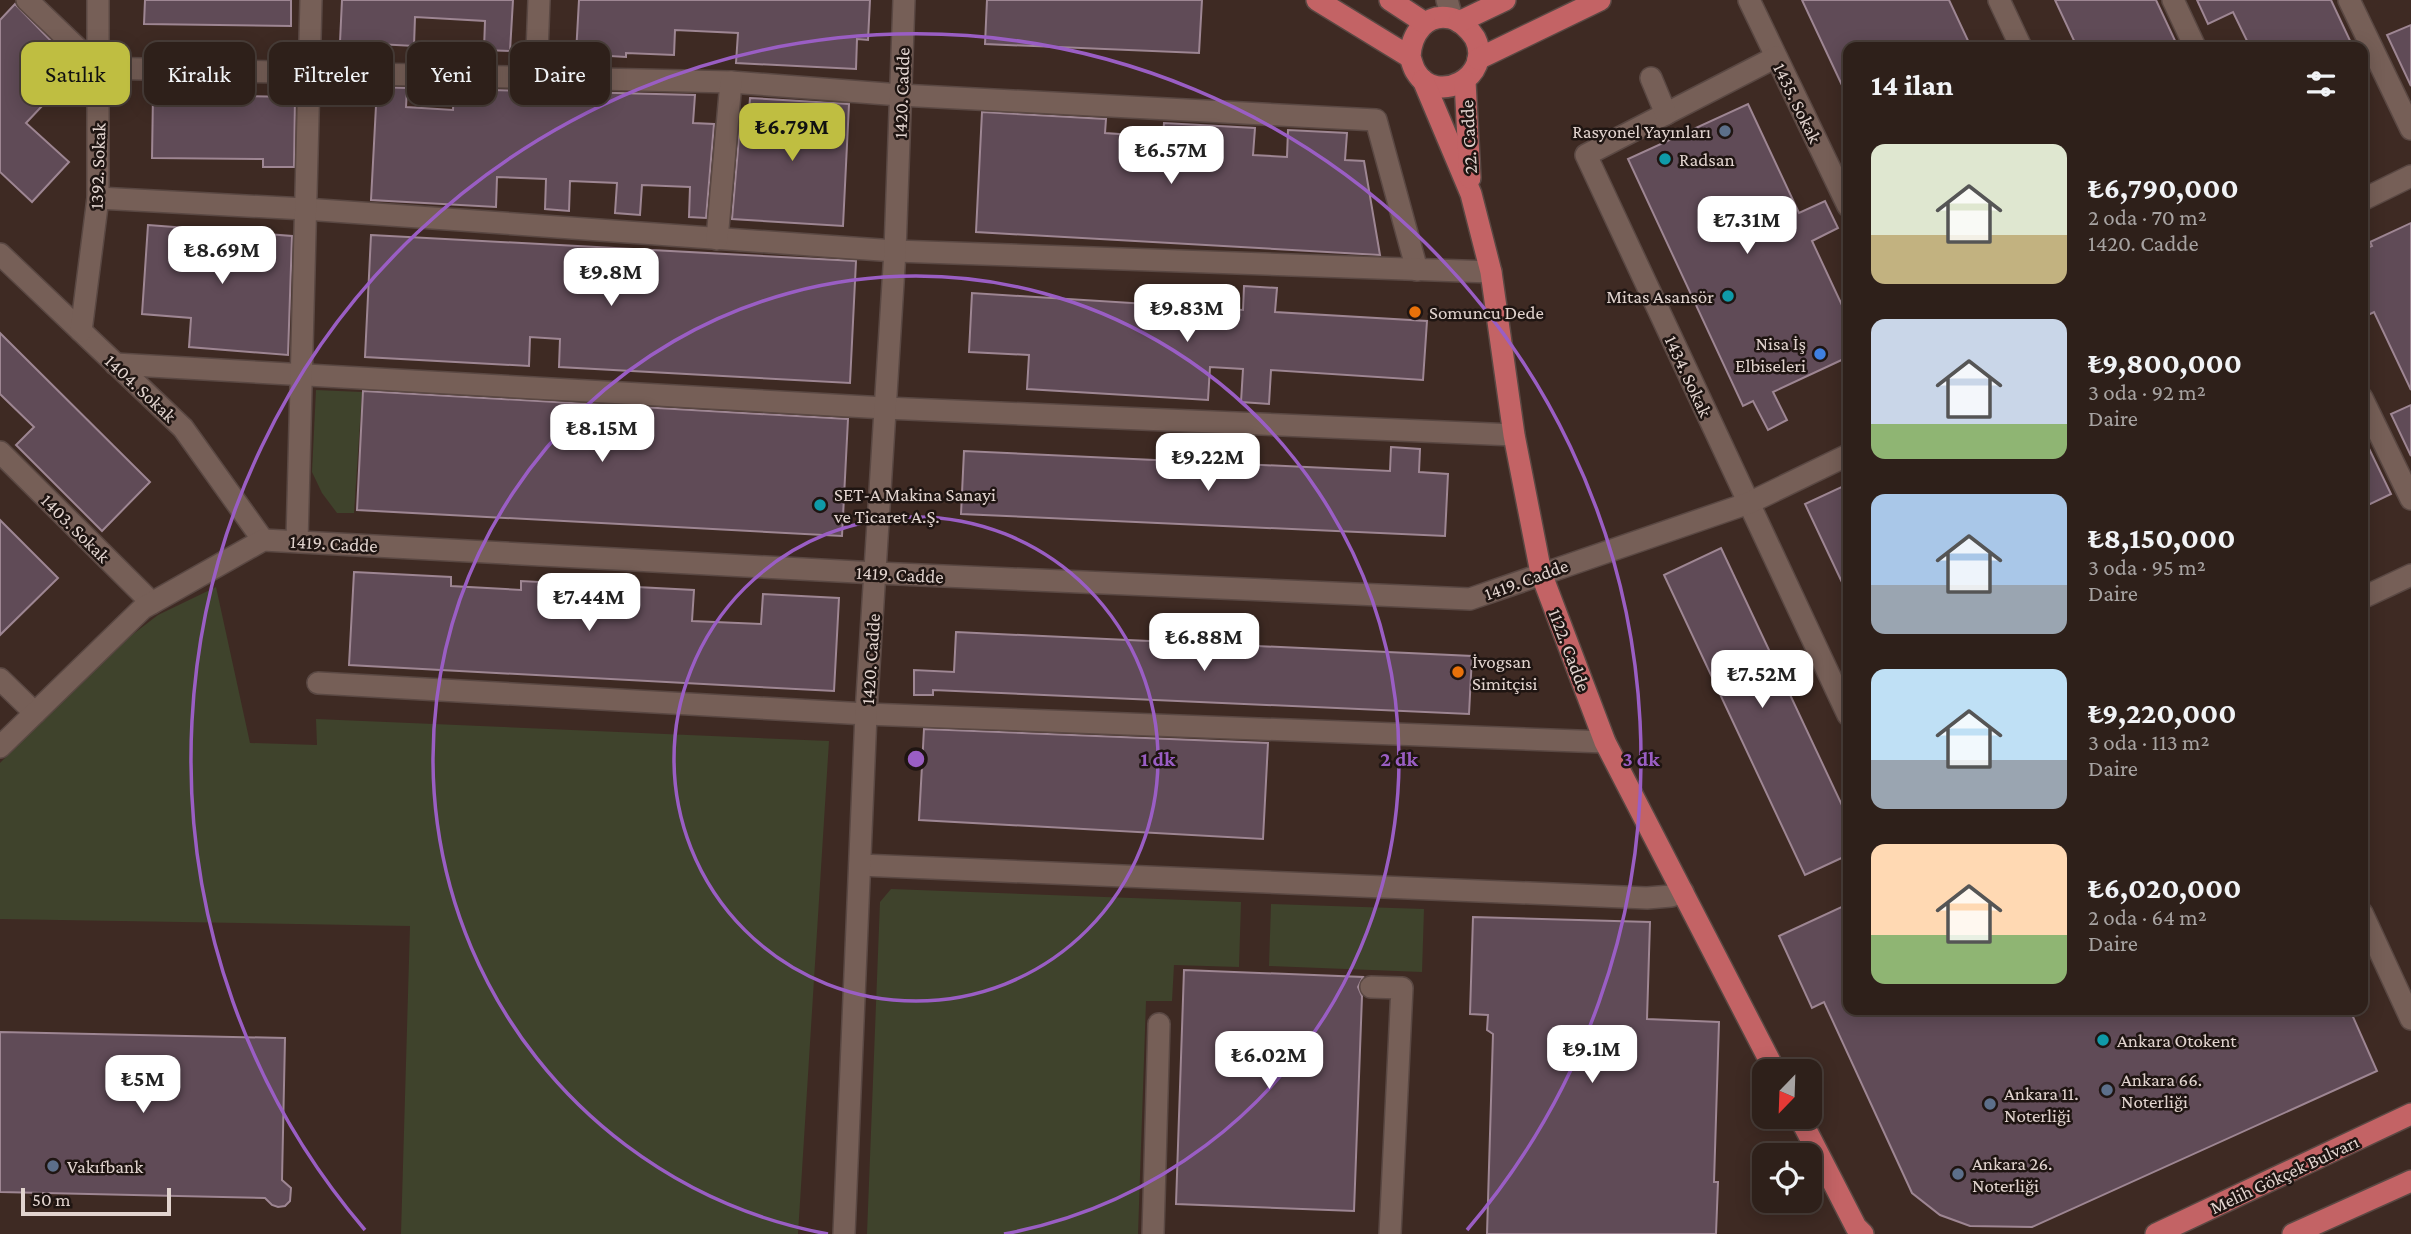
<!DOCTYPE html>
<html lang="tr">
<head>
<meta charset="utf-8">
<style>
  :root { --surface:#2e201a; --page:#3a2d27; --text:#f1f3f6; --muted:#a7a3a2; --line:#493e39; --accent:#bfbe41 }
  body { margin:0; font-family:"Crimson Pro",serif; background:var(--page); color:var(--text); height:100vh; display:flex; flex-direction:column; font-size:26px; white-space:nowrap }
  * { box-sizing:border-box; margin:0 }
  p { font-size:23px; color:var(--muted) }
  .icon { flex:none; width:38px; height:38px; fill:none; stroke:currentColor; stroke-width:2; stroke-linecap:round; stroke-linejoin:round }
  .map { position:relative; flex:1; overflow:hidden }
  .details { position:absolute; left:1843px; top:42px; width:525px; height:973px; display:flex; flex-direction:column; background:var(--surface); border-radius:14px; box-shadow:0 4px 18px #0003,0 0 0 2px var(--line) }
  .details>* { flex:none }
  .guide { position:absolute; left:21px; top:42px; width:665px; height:63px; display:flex; gap:14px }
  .needle { width:46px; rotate:203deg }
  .buttons { position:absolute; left:1752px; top:1059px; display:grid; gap:14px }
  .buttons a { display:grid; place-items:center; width:70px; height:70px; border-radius:14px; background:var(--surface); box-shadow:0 4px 18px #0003,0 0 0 2px var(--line); font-size:35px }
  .scale { position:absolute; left:21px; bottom:18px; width:150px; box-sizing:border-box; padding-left:7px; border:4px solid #e2d4cf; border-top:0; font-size:19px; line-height:24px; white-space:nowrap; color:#e2d4cf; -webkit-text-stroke:5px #1f1512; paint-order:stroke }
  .price { position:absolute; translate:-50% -60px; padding:0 16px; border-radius:14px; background:#fff; color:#222; font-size:23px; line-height:46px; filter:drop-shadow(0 2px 4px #0008) }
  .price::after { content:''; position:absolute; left:50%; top:42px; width:21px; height:16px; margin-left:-10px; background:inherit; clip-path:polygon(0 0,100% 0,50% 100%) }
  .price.selected { background:var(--accent); color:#111 }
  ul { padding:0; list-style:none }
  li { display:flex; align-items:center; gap:21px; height:175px; padding:0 28px }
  li span { display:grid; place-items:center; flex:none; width:196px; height:140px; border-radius:14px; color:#555 }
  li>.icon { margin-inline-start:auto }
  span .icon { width:84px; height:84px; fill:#fffc; stroke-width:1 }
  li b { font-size:30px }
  h2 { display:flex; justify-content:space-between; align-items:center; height:84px; padding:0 28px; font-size:30px }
  .chip { padding:0 24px; border-radius:14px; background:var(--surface); box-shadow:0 4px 18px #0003,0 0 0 2px var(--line); font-size:24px; line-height:63px }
  .chip.selected { background:var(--accent); color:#111 }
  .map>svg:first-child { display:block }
</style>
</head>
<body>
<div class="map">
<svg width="2411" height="1234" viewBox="0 0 2411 1234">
  <rect width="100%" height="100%" fill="#3e2a23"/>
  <g fill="#3f432c">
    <path d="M316 390 362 392 354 513H337L322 493 312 472Z"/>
    <path d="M216 587 250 743 317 745 316 719 829 741 798 1234H401L410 926 0 919V763L107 654 158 615Z"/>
    <path d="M891 889 1241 902 1239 967 1174 965 1172 1001H1146L1138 1234H867L880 902Z"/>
    <path d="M1271 904 1424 909 1422 972 1269 966Z"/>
  </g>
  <g fill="#604b57" stroke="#9e8693" stroke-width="2">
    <path d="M145 0H291V26L144 24Z"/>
    <path d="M342 0H513L510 51 484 50 485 21 415 17 414 46 340 42Z"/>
    <path d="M579 0H870L868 40 857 39 856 69 736 63 738 33 675 30 674 55 626 53V57L576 54Z"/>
    <path d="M987 0H1202L1199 53 985 44Z"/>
    <path d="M1802 0H1949L1971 47H1848V98Z"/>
    <path d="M2055 0H2156L2178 47H2077Z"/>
    <path d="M2197 0H2331L2353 47H2250L2233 12 2208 24Z"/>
    <path d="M15 4 58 48 39 69 59 88 26 123 69 162 32 202 0 172V20Z"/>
    <path d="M2411 25V86L2387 35Z"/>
    <path d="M377 87 407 88 406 107 453 110 454 89 695 95 693 123 714 124 706 218 689 217 690 187 642 185 640 215 615 213 617 183 570 181 569 211 545 209 546 179 497 177 496 207 371 200Z"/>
    <path d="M153 94 295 97 294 167H263V159L152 158Z"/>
    <path d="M750 98 849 104 843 226 732 219 740 125H748Z"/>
    <path d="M1748 104 1799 213 1825 201 1838 228 1812 241 1848 318V357L1773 392 1787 420 1768 430 1753 401 1743 406 1628 159Z"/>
    <path d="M982 112 1106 119 1105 133 1163 137 1164 123 1255 128 1253 155 1287 157 1288 130 1347 133 1345 160 1364 161 1380 255 976 232Z"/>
    <path d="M2411 223V390L2374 312 2362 318V250L2372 246 2370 242Z"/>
    <path d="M148 225 292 236 288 355 189 347 191 318 142 314Z"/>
    <path d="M371 235 856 261 850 383 559 367 560 339 530 337 529 366 365 357Z"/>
    <path d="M1244 286 1277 288 1275 312 1427 321 1423 380 1271 370 1269 404 1241 402 1243 369 1210 367 1208 400 1027 389 1029 355 969 352 972 293 1243 310Z"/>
    <path d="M0 333 150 482 102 531 16 445 34 427 0 394Z"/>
    <path d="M363 391 848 419 842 536 357 510Z"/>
    <path d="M2411 405V456L2391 414Z"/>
    <path d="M2362 434 2391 494 2362 508Z"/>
    <path d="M1391 447 1420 449 1419 472 1448 474 1445 536 961 514 964 451 1390 471Z"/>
    <path d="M1848 484V595L1805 504Z"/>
    <path d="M0 520 58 578 0 635Z"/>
    <path d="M1721 548 1848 818V855L1805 875 1664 575Z"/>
    <path d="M354 572 451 577V586L521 590V581L694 590 692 621 761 624 763 594 839 598 834 691 349 665Z"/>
    <path d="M956 632 1472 656 1469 714 933 690V695H914V670L954 672Z"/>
    <path d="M924 729 1268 743 1263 839 919 820Z"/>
    <path d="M1848 904V1010H2350L2377 1071 2032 1227 1970 1226 1940 1215 1912 1193 1824 1002 1812 1008 1779 936Z"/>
    <path d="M1473 917 1650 922 1647 1019 1719 1022 1714 1182H1718L1716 1234H1487L1493 1034 1487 1030 1488 1015 1470 1014Z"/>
    <path d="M1184 970 1363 977 1358 987 1362 996 1354 1211 1176 1204Z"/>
    <path d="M0 1032 285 1038 282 1180 291 1188 290 1201 285 1206 278 1207 272 1205 265 1198 0 1192Z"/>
  </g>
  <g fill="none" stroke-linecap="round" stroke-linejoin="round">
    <defs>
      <g id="minor">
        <path d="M27 0 98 68 731 82 900 95 1376 120 1417 270"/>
        <path d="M1447 0 1452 18"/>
        <path d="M1749 0 1848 206"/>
        <path d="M1999 0 2021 47"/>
        <path d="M2173 0 2195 47"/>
        <path d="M2349 0 2411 129"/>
        <path d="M1776 57 1586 155 1848 715"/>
        <path d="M536 78 539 0"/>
        <path d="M1651 78 1666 114"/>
        <path d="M98 198 305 209 895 251 1491 272"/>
        <path d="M2362 200 2411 176"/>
        <path d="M717 239 731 82"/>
        <path d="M0 254 183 428 263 540"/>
        <path d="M81 331 98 198V0"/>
        <path d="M115 364 885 408 1514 435"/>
        <path d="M2362 398 2411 499"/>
        <path d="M0 452 152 603"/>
        <path d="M297 541 311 0"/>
        <path d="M2362 598 2411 575"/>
        <path d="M0 679 35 713"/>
        <path d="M318 683 866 714 1605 742"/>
        <path d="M0 747 143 608 263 540 876 573 1470 599 1749 503 1848 455"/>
        <path d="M860 865 1647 898 1671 896 1683 892"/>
        <path d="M2362 913 2411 1019"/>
        <path d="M1371 987 1402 988 1390 1234"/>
        <path d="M844 1234 866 714 895 251 904 0"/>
        <path d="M1153 1234 1159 1024"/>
      </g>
      <g id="major">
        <path d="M1317 0 1410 57C1412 62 1413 68 1416 72 1436 106 1494 77 1475 38 1470 30 1460 20 1450 18 1426 13 1411 34 1410 57"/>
        <path d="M1390 0 1425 23"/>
        <path d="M1459 22 1505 0"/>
        <path d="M1478 59 1600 0"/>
        <path d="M1423 80 1471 194 1491 272 1514 435 1541 573 1605 742 1775 1071"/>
        <path d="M1465 81 1470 178"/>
        <path d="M1799 1116 1856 1227 1863 1234"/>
        <path d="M2156 1234 2411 1114"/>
        <path d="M2293 1234 2411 1181"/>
      </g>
    </defs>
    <use href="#minor" stroke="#5a4843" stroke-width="24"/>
    <use href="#major" stroke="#5a4843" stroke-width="24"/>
    <use href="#minor" stroke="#765f57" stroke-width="21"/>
    <use href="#major" stroke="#c36365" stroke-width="21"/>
  </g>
  <g fill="none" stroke="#9a5ec4" stroke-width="3.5">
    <circle cx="916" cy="759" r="242"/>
    <path d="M828 1234A483 483 0 1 1 1004 1234"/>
    <path d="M365 1230A725 725 0 1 1 1467 1230"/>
  </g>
  <g fill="#5c6f8a" stroke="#1f1512" stroke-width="2.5">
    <circle cx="1725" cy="131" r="7"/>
    <circle cx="2107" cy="1090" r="7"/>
    <circle cx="1990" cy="1104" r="7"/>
    <circle cx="53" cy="1166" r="7"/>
    <circle cx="1958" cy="1174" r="7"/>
  </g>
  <g fill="#0f9aa8" stroke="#1f1512" stroke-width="2.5">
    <circle cx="1665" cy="159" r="7"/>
    <circle cx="1728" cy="296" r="7"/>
    <circle cx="820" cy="505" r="7"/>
    <circle cx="2103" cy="1040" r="7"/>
  </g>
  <g fill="#e8710a" stroke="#1f1512" stroke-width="2.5">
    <circle cx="1415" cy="312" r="7"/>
    <circle cx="1458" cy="672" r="7"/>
  </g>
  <circle fill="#3f7fe0" stroke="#1f1512" stroke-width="2.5" cx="1820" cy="354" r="7"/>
  <g text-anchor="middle" stroke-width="5" stroke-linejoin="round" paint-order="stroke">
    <g font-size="19" fill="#e2d4cf" stroke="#1f1512">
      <text transform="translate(901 93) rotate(-88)" y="7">1420. Cadde</text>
      <text transform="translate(1798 103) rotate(64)" y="7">1435. Sokak</text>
      <text transform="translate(1468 137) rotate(-93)" y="7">22. Cadde</text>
      <text transform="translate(97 166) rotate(-88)" y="7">1392. Sokak</text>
      <text transform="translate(1689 376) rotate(65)" y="7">1434. Sokak</text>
      <text transform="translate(141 388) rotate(43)" y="7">1404. Sokak</text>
      <text transform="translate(76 528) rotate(45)" y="7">1403. Sokak</text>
      <text transform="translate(334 543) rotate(3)" y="7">1419. Cadde</text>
      <text transform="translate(900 574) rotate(3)" y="7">1419. Cadde</text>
      <text transform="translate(1526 579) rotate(-20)" y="7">1419. Cadde</text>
      <text transform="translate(1570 650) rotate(69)" y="7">1122. Cadde</text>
      <text transform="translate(870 659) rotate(-86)" y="7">1420. Cadde</text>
      <text transform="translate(2284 1174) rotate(-25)" y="7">Melih Gökçek Bulvarı</text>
    </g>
    <g font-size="19" fill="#e2d4cf" stroke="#1f1512" text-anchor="start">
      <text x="1711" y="138" text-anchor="end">Rasyonel Yayınları</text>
      <text x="1679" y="166">Radsan</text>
      <text x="1714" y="303" text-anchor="end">Mitas Asansör</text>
      <text x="1429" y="319">Somuncu Dede</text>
      <text x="1806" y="350" text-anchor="end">Nisa İş<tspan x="1806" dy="22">Elbiseleri</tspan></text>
      <text x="834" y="501">SET-A Makina Sanayi<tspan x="834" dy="22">ve Ticaret A.Ş.</tspan></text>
      <text x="1472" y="668">İvogsan<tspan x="1472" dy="22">Simitçisi</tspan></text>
      <text x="2117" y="1047">Ankara Otokent</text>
      <text x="2121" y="1086">Ankara 66.<tspan x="2121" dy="22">Noterliği</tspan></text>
      <text x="2004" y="1100">Ankara 11.<tspan x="2004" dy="22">Noterliği</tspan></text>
      <text x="1972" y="1170">Ankara 26.<tspan x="1972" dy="22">Noterliği</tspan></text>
      <text x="67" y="1173">Vakıfbank</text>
    </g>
  </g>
  <circle cx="916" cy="759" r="10" fill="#9a5ec4" stroke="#1f1512" stroke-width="3.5"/>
  <g font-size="21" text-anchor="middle" font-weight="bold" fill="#9a5ec4" stroke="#1f1512" stroke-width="5" stroke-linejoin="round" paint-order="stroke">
    <text x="1158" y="766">1 dk</text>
    <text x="1399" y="766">2 dk</text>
    <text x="1641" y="766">3 dk</text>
  </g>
</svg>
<div class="buttons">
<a><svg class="needle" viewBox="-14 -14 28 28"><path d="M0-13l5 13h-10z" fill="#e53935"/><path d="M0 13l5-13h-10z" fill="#a7a3a2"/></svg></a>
<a><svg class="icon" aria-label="locate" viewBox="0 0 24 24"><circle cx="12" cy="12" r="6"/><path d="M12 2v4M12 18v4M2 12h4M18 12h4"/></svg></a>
</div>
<div class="scale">50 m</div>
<b class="price selected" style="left:792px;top:163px">₺6.79M</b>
<b class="price" style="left:1171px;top:186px">₺6.57M</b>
<b class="price" style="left:1747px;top:256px">₺7.31M</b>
<b class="price" style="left:222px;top:286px">₺8.69M</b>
<b class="price" style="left:611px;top:308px">₺9.8M</b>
<b class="price" style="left:1187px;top:344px">₺9.83M</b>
<b class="price" style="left:602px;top:464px">₺8.15M</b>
<b class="price" style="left:1208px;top:493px">₺9.22M</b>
<b class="price" style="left:589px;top:633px">₺7.44M</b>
<b class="price" style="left:1204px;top:673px">₺6.88M</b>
<b class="price" style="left:1762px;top:710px">₺7.52M</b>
<b class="price" style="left:1592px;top:1085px">₺9.1M</b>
<b class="price" style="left:1269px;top:1091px">₺6.02M</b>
<b class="price" style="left:143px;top:1115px">₺5M</b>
<div class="guide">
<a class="chip selected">Satılık</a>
<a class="chip">Kiralık</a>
<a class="chip">Filtreler</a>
<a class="chip">Yeni</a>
<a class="chip">Daire</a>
</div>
<section class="details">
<h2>14 ilan<svg class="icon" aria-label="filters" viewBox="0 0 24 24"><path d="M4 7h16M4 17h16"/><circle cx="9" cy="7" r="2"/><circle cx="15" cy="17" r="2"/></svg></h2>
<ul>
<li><span style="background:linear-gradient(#dfe7d0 65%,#c2b280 0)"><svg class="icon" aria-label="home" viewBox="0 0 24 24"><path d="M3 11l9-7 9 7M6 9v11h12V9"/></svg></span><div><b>₺6,790,000</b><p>2 oda · 70 m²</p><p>1420. Cadde</p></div></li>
<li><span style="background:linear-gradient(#c9d6e8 75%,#8fb573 0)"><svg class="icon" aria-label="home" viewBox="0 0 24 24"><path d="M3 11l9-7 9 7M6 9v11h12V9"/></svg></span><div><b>₺9,800,000</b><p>3 oda · 92 m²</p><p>Daire</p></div></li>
<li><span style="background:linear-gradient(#a9c7e8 65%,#9aa5b1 0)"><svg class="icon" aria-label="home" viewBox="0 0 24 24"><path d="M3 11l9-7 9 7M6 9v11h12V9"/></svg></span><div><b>₺8,150,000</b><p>3 oda · 95 m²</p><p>Daire</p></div></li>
<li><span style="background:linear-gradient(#bfe0f5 65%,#9aa5b1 0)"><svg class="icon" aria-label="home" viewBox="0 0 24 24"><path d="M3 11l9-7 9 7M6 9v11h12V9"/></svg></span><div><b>₺9,220,000</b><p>3 oda · 113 m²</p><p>Daire</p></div></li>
<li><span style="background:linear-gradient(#ffd9b3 65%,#8fb573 0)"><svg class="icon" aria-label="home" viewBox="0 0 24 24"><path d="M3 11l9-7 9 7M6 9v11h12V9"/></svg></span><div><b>₺6,020,000</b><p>2 oda · 64 m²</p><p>Daire</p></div></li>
</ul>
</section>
</div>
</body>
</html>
